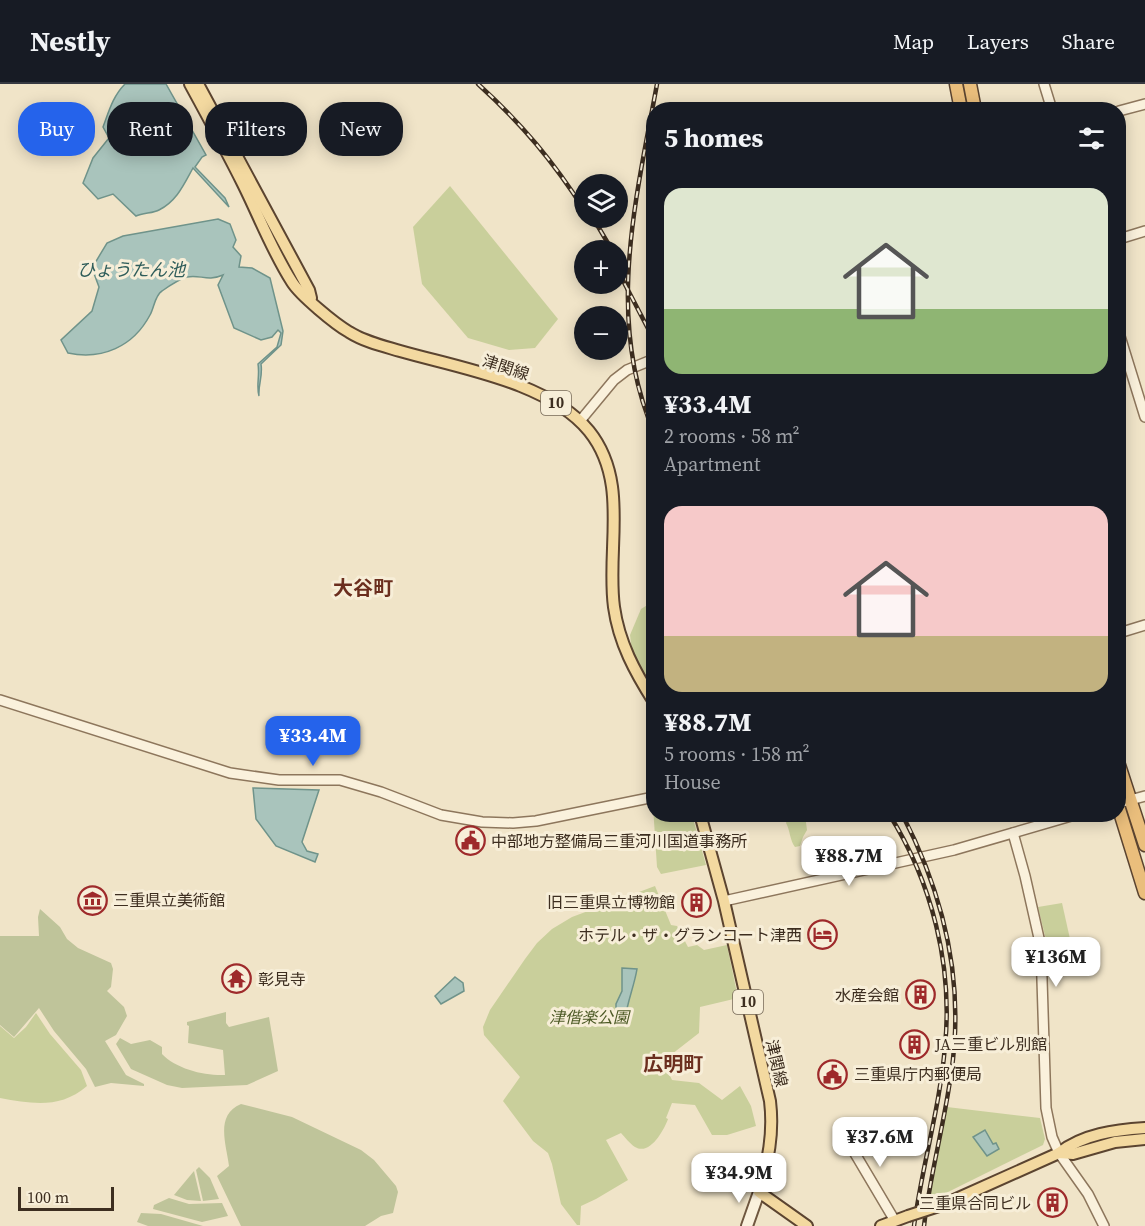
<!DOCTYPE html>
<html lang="en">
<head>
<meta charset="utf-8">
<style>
  :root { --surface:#171b24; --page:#20242c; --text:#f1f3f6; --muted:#9ea1a6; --line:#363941; --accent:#2563eb }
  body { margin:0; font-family:"Source Serif 4","Noto Sans JP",serif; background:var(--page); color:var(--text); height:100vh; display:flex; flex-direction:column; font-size:22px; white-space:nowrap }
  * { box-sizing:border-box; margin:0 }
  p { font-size:20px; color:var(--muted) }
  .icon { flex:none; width:33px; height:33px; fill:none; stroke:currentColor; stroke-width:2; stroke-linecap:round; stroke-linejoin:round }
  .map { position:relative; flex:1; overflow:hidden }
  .details { position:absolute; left:646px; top:18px; width:480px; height:720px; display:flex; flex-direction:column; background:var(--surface); border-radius:24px; box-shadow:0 3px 15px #0003 }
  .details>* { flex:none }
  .hud { position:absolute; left:18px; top:18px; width:538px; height:54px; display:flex; gap:12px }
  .controls { position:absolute; left:574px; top:90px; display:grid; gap:12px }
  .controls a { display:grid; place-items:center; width:54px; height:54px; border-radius:50%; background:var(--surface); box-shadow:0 3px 15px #0003; font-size:30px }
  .scale { position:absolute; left:18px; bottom:15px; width:96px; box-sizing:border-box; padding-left:6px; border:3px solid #3d2e20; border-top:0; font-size:16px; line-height:21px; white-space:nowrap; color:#3d2e20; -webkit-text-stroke:4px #f7eed8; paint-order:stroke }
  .price { position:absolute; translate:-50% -51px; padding:0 14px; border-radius:12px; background:#fff; color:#222; font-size:20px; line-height:39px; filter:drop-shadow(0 2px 3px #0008) }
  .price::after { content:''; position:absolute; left:50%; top:36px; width:18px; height:14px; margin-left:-9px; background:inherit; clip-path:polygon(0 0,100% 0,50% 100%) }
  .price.selected { background:var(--accent); color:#fff }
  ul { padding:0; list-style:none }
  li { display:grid; align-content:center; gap:12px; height:318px; padding:0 18px }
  li span { display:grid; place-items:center; height:186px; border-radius:18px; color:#555 }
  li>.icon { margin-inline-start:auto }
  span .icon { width:108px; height:108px; fill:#fffc; stroke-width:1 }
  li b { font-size:26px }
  h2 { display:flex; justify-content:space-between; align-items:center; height:72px; padding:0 18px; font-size:26px }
  .pill { padding:0 21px; border-radius:24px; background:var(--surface); box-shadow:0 3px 15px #0003; font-size:21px; line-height:54px }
  .pill.selected { background:var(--accent); color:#fff }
  header { display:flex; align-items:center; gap:36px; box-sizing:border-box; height:84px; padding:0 30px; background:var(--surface); border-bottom:2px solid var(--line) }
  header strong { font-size:28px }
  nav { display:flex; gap:33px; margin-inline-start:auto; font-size:21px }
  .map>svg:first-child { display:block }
</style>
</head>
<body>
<header>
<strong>Nestly</strong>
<nav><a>Map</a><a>Layers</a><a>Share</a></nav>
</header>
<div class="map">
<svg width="1145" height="1142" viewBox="0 0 1145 1142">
  <rect width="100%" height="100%" fill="#f0e4c8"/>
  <g fill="#c9cf9b">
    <path d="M450 102 558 235 535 264 509 266 468 254 422 200 413 143Z"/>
    <path d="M654 517V608L648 602 632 568 630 551 641 525Z"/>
    <path d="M653 722H654V730L692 731 706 781 661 790 657 783Z"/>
    <path d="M789 731H805L807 746 803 753 800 762 795 763C790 757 790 746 786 739Z"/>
    <path d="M655 802 671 841 677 842 688 863 697 861 704 866 727 861 738 914 700 923 699 949 663 977 672 996 699 999 722 1016 740 1002 751 1022 756 1042 727 1051H712L695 1021 672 1019 666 1034 668 1035C664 1046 650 1072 635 1063 630 1060 625 1053 621 1049L606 1056 628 1096 596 1115 581 1122 580 1141H577L561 1120 552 1080 548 1069 533 1057 503 1017 520 993 484 951 483 943 490 926 525 875 537 859 552 845 572 833Z"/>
    <path d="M1062 819 1070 855 1068 857 1047 860 1038 823Z"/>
    <path d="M36 929 50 950 81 986 87 1002C60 1025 33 1020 0 1014V942L14 954 26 943Z"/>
    <path d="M947 1023 1040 1034 1045 1055 1043 1061 944 1110 930 1114Z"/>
  </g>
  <g fill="#bfc49a">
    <path d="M40 825 60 843 67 855 78 864 111 879 113 885 111 903 107 907 124 923 127 932 116 951 105 957 126 991 144 1000V1002L111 999 95 1003 86 985 54 947 39 924 14 953 0 941V852H39L38 833Z"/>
    <path d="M226 928V939L229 943 269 933 278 987 247 1001 182 1004 167 1001 131 985 116 960 120 954 131 960 150 956 162 963V970C176 985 205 992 225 991L223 966 188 959 189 942 187 941V938Z"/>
    <path d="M241 1020 292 1033 361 1066 374 1076 396 1102 398 1108 393 1129 381 1132 365 1142H241L217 1092 229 1082C226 1059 215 1031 241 1020Z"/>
    <path d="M199 1083 210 1094 219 1115 203 1117 196 1086Z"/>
    <path d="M194 1087 201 1117 187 1116 174 1111Z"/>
    <path d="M169 1114 189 1120 222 1119 228 1132 202 1138 153 1125 154 1121Z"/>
    <path d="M141 1129 161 1130 203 1142H148L137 1138Z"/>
  </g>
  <g fill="#a9c4bc" stroke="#6f938a" stroke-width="1.5">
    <path d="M125 0H166L206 71 202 73 195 83 225 114 229 123 193 84C184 100 177 117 159 126 154 129 143 129 136 132L113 110 98 115 83 99 93 74 109 54 103 43C109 27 113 12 125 0Z"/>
    <path d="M218 135 230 140 236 156 233 163 241 172 239 183 252 184 270 194 283 247 281 261 261 280C263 293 258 300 259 312 256 301 260 292 258 280L277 263 281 249 278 246 272 253 261 256 234 244 218 201 223 191C207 198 200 190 187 193 180 195 169 202 162 207 155 211 154 224 150 231 133 263 102 276 68 269L61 256 92 227 99 203 92 184 107 159 123 152Z"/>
    <path d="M253 704 319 706 302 758 307 767 318 770 315 778 276 762 256 735Z"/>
    <path d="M622 884 637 885C634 903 627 918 625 936L621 929 616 934V920L622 907Z"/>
    <path d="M455 893 463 899 464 907 441 920 435 912Z"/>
    <path d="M985 1046 993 1060 996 1059 999 1065 987 1072 973 1053Z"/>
  </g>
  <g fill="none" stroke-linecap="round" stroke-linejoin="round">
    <defs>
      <g id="tertiary">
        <path d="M1044 0 1052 26"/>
        <path d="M1119 27 1145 20"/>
        <path d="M1119 155 1145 147"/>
        <path d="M1119 249 1145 333"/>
        <path d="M580 337 614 296 627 286 654 275"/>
        <path d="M1119 549 1145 541"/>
        <path d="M0 616 230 689 279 696H340L381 708 441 731 482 738 513 739 536 737 654 713"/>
        <path d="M1119 719 1145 712"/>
        <path d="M1013 749 1025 792 1041 863 1046 1024 1052 1053 1059 1069 1088 1110 1104 1142"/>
        <path d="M724 817 954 766 1078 730"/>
        <path d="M844 1051 895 1137"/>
      </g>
      <path id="secondary" d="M747 1142 759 1108"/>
      <g id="primary">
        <path d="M190 0C208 33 226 66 243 100 259 132 272 167 292 198 300 211 335 240 349 248 365 258 383 262 400 267 459 284 549 298 589 347 630 398 606 464 614 523 619 559 635 588 654 618"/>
        <path d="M198 0 309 206 311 214"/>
        <path d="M700 730 724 817 770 1017C774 1050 768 1077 759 1108L807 1142"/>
        <path d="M1059 1069 1073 1070 1115 1058 1145 1055"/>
        <path d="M945 1120 1059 1069C1083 1050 1115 1046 1145 1044"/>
        <path d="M881 1142 908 1132"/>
      </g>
      <g id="trunk">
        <path d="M956 0 961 26"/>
        <path d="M970 0 975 26"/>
        <path d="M1119 681 1145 761"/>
        <path d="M1119 725 1145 809"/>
      </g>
    </defs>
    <use href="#tertiary" stroke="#8d765c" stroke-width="12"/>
    <use href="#secondary" stroke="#6f573f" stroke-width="14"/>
    <use href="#primary" stroke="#5b4430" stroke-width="14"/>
    <use href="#trunk" stroke="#5b4430" stroke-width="15"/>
    <use href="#tertiary" stroke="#faf1dc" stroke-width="9"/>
    <use href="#secondary" stroke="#faf1dc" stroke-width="10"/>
    <use href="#primary" stroke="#f3d9a0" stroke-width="10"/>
    <use href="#trunk" stroke="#eabe7c" stroke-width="12"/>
    <defs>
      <g id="rail">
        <path d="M478 0C522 40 553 77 585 127"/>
        <path d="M593 134 612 166"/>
        <path d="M618 187 654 256"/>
        <path d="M654 348C605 236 636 115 657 0"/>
        <path d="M889 730C932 798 953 882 945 962 940 1023 922 1082 914 1142"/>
        <path d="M902 730C944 811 965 899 951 990 944 1041 930 1091 924 1142"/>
      </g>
    </defs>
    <use href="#rail" stroke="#3d2e20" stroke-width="4.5"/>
    <use href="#rail" stroke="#f7eed8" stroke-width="2" stroke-dasharray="7" stroke-linecap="butt"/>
    <defs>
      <path id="primary-bridge" d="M908 1132 945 1120"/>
    </defs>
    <use href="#primary-bridge" stroke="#5b4430" stroke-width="14" stroke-linecap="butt"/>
    <use href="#primary-bridge" stroke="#f3d9a0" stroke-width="10"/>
  </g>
  <defs>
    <symbol id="civic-ring" viewBox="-11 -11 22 22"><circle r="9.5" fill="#f7eed8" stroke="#9e2a2b" stroke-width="1.5"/><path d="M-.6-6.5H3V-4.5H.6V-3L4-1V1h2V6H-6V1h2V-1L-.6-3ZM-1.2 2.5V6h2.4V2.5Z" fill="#9e2a2b"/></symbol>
    <symbol id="museum-ring" viewBox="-11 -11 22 22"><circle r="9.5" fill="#f7eed8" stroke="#9e2a2b" stroke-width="1.5"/><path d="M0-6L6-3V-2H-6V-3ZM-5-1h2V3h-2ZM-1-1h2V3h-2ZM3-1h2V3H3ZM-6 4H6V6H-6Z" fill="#9e2a2b"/></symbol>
    <symbol id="building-ring" viewBox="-11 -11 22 22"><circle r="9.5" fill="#f7eed8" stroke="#9e2a2b" stroke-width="1.5"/><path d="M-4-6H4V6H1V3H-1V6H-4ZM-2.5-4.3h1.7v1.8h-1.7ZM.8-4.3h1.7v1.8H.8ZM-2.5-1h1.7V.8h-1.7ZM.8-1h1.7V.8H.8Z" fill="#9e2a2b"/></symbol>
    <symbol id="hotel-ring" viewBox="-11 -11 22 22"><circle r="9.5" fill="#f7eed8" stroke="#9e2a2b" stroke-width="1.5"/><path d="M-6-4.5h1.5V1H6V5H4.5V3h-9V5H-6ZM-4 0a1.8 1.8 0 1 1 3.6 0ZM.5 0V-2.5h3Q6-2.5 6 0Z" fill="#9e2a2b"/></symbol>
    <symbol id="temple-ring" viewBox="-11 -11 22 22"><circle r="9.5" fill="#f7eed8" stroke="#9e2a2b" stroke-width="1.5"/><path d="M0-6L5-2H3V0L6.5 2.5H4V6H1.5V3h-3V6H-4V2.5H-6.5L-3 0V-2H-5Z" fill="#9e2a2b"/></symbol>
  </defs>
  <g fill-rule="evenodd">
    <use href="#civic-ring" x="454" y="740" width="33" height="33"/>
    <use href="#museum-ring" x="76" y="800" width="33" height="33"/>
    <use href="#building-ring" x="680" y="802" width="33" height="33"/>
    <use href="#hotel-ring" x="806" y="834" width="33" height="33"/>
    <use href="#temple-ring" x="220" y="878" width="33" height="33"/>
    <use href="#building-ring" x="904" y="894" width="33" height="33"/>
    <use href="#building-ring" x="898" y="944" width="33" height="33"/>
    <use href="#civic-ring" x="816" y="974" width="33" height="33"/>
    <use href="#building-ring" x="1036" y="1102" width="33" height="33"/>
  </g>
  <g text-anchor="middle" stroke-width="6" stroke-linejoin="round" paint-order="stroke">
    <g fill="#f7eed8" stroke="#756857" stroke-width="1.5">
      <rect x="541" y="307" width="30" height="24" rx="4.5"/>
      <rect x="733" y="906" width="30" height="24" rx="4.5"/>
    </g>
    <g font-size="15" font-weight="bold" fill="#3d2e20">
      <text x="556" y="324">10</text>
      <text x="748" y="923">10</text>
    </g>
    <g font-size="16" fill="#3d2e20" stroke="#f7eed8">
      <text transform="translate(506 283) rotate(18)" y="6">津関線</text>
      <text transform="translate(777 979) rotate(77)" y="6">津関線</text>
    </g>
    <g font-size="16" fill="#3d2e20" stroke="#f7eed8" text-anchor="start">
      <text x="491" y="763">中部地方整備局三重河川国道事務所</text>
      <text x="113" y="822">三重県立美術館</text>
      <text x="675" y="824" text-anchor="end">旧三重県立博物館</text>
      <text x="802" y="857" text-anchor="end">ホテル・ザ・グランコート津西</text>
      <text x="258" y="901">彰見寺</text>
      <text x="899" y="917" text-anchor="end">水産会館</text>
      <text x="935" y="966">JA三重ビル別館</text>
      <text x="854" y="996">三重県庁内郵便局</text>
      <text x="1031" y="1125" text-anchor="end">三重県合同ビル</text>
    </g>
    <g font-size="16" font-style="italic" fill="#4d5a26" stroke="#f7eed8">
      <text x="589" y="939">津偕楽公園</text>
    </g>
    <g font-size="18" font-style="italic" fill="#2f5d5a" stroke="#f7eed8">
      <text x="131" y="192">ひょうたん池</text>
    </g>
    <g font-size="20" font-weight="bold" fill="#6b2e1e" stroke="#f7eed8">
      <text x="363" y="511">大谷町</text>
      <text x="673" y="987">広明町</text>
    </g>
  </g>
</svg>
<div class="controls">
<a><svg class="icon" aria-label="layers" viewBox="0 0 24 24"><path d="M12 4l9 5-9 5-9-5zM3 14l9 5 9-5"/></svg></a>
<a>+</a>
<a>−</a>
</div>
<div class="scale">100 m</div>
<b class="price selected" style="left:313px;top:683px">¥33.4M</b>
<b class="price" style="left:849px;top:803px">¥88.7M</b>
<b class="price" style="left:1056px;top:904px">¥136M</b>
<b class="price" style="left:880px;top:1084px">¥37.6M</b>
<b class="price" style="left:739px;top:1120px">¥34.9M</b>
<div class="hud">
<a class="pill selected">Buy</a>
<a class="pill">Rent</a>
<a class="pill">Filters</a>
<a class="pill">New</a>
</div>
<section class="details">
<h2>5 homes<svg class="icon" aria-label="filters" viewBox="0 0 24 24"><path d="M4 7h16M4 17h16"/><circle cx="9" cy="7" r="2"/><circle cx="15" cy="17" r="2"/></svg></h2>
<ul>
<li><span style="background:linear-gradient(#dfe7d0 65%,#8fb573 0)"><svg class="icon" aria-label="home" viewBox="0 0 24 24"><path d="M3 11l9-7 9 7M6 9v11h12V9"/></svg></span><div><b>¥33.4M</b><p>2 rooms · 58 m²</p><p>Apartment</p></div></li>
<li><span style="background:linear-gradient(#f6c9c9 70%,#c2b280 0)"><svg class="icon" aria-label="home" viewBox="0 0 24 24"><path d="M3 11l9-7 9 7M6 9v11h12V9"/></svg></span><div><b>¥88.7M</b><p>5 rooms · 158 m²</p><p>House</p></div></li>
</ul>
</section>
</div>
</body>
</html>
